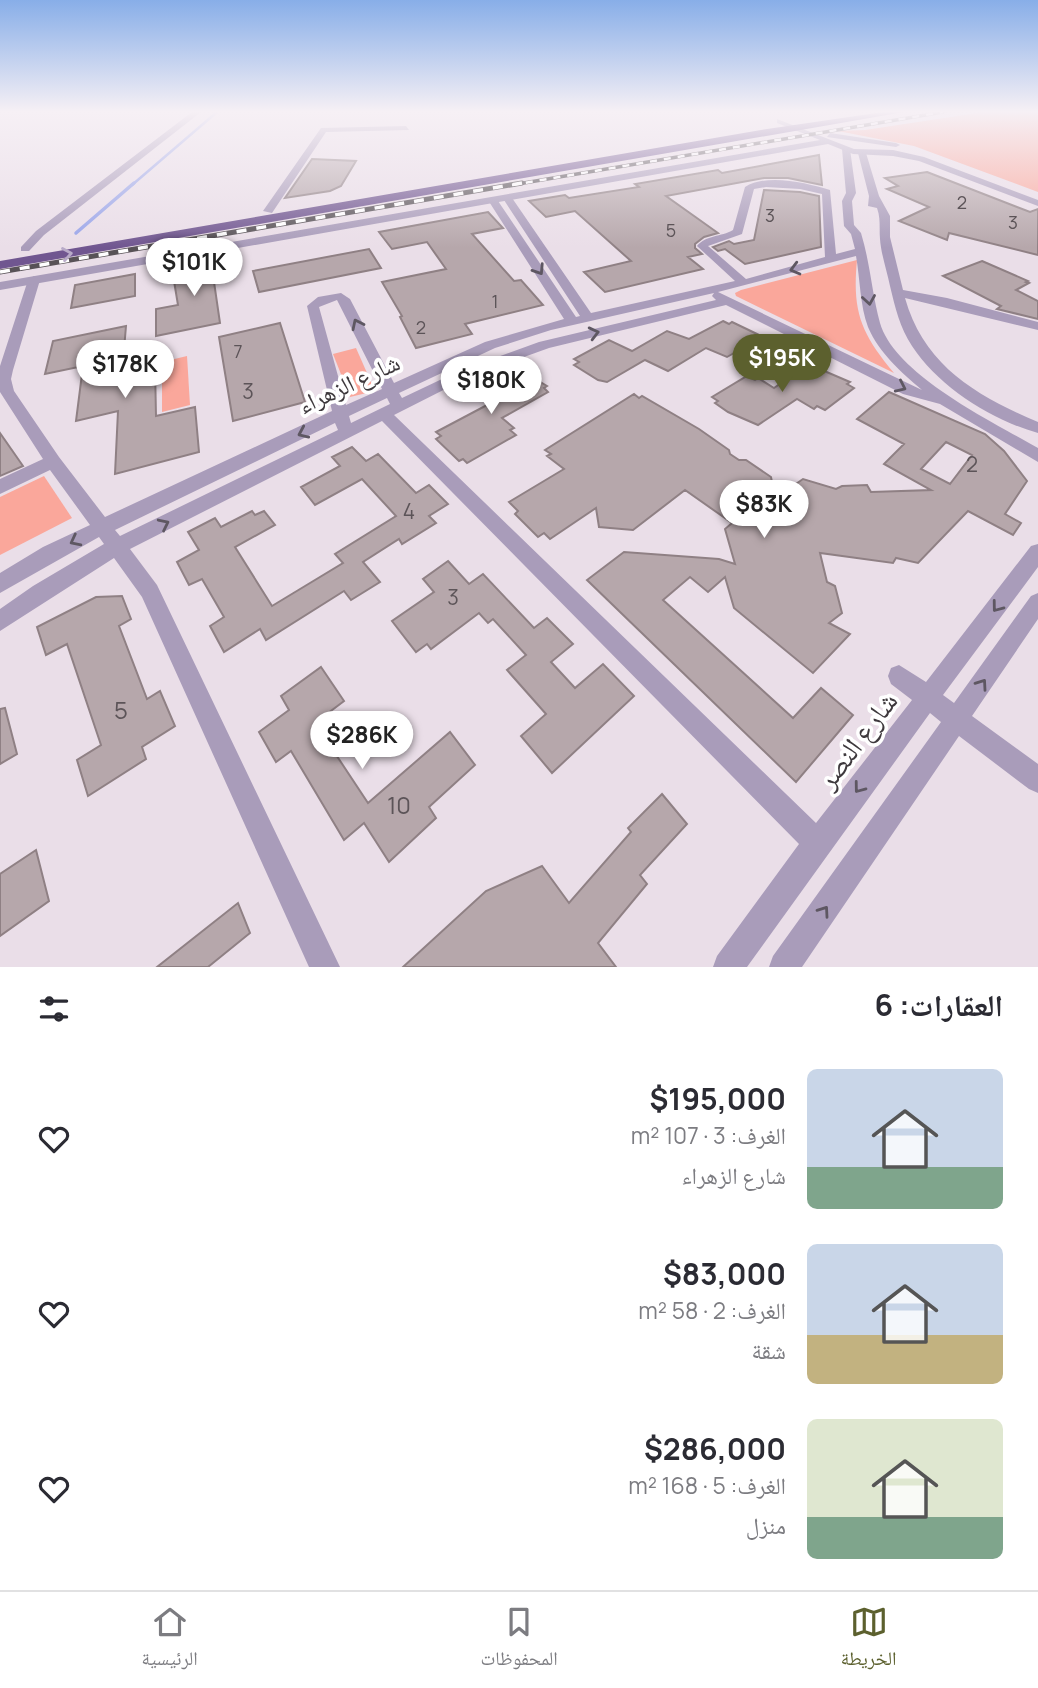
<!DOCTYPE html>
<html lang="ar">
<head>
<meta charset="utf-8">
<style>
  :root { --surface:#fff; --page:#f2f2f3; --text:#2b2b33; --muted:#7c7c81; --line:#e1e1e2; --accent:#5c602e }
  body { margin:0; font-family:Manrope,"Noto Naskh Arabic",sans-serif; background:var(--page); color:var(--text); direction:rtl; height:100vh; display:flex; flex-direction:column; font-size:26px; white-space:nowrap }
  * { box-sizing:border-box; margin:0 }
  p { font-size:23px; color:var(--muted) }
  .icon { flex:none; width:38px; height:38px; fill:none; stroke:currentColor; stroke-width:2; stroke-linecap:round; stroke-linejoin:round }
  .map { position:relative; height:967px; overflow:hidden; direction:ltr }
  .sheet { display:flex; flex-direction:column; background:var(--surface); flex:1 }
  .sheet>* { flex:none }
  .price { position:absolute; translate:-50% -60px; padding:0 16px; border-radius:24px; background:#fff; color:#222; font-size:23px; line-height:46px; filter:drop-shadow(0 2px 4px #0008) }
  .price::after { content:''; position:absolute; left:50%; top:42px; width:21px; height:16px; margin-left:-10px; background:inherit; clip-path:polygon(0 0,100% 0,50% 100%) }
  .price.on { background:var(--accent); color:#fff }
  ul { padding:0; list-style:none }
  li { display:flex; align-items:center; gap:21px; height:175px; padding:0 35px }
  li span { display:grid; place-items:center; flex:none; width:196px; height:140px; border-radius:10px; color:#555 }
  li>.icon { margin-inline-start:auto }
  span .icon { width:84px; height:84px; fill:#fffc; stroke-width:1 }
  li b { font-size:30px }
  h2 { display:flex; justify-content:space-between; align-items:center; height:84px; padding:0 35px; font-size:30px }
  .tabs { display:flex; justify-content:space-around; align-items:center; height:98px; border-top:2px solid var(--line); background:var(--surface); font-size:19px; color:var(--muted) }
  .tabs a { display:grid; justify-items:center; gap:4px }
  .tabs .on { color:var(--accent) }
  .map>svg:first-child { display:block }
</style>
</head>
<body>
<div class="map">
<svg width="1038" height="967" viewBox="0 0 1038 967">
  <rect width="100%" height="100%" fill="#eadee8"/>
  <g fill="#faa79b">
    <path d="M984 112H1038V192L914 146 838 131 865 130Z"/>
    <path d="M857 260C852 312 861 333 894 373L736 296 735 293 741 290Z"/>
    <path d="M356 348 375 391 350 397 333 354Z"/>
    <path d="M187 356 190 405 162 412V362Z"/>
    <path d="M44 476 72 518 0 555V497Z"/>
  </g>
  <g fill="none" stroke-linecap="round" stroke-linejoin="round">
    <path stroke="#98a4e9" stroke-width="2.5" d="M132 185 217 112"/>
    <path stroke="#98a4e9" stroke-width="3.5" d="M76 233 134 183"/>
  </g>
  <g fill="#b6a7ab" stroke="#8f8084" stroke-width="2" fill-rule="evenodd">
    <path d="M819 155 822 185 788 178H764L666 196 718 233 704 237 695 244V248L702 254 688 257 703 269 605 292 584 272 631 261 575 211 546 217 529 201 565 195 569 198 639 187 635 184 718 170 722 173Z"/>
    <path d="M312 159 356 161 341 186 330 191 285 198Z"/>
    <path d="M927 172 1030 212 1038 209V255L949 233 947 240 899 221 929 207 887 189 898 186 885 178Z"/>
    <path d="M764 190 800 192 819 196 821 247 745 264 725 249 718 251 713 247 729 241 734 244 754 240Z"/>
    <path d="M488 212 503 228 472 234 514 281 521 280 543 305 465 324 472 334 416 348 400 317 402 316 382 282 446 269 427 242 392 249 379 232Z"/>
    <path d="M369 249 381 268 259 292 253 271Z"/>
    <path d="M227 258 232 278 214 282 220 323 156 336V309L178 305 172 269Z"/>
    <path d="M982 261 1028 281 1026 282 1029 283 1016 290 1038 301V319L997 309 1001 306 943 276Z"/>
    <path d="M135 274V296L71 308 75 285Z"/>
    <path d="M723 321 729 324 732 322 757 334 754 336 759 339 727 357 706 348 668 371 645 360 607 382 598 380 574 365 579 362 574 359 609 340 632 351 667 331 689 339Z"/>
    <path d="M280 323 305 402 233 421 219 337Z"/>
    <path d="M126 326 122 373 155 366 156 416 195 407 199 452 115 474 118 411 76 421 83 366 45 374 53 341Z"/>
    <path d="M808 364 850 382 847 384 854 388 825 410 817 406 814 409 797 399 758 425 728 412 715 403 718 401 712 397 747 376 755 380 758 378 774 388Z"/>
    <path d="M517 368 547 386 544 388 548 392 502 418 514 428 510 430 516 435 467 463 463 459 459 461 436 439 441 436 436 432 489 404 477 395 480 393 476 390Z"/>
    <path d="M889 392 985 434 1004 451 1027 481 1005 514 1021 523 1013 535 968 511 918 563 896 558 893 563 820 553 827 582 835 586 842 613 829 623 850 634 813 673 734 608 725 577 708 592 690 577 663 600 793 718 821 688 853 715 796 782 587 580 624 552 719 559 735 564 725 529 732 523 685 490 633 530 599 527 596 508 550 539 544 533 538 537 515 514 518 511 509 502 564 469 547 456 551 454 545 450 634 394 639 398 642 396 699 429 729 450 730 454 739 460H746L771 477 772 482 781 488H790L803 479 836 489 842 486 867 485 871 492 931 490 884 464 904 444 857 419ZM946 442 972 455 950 484 921 469Z"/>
    <path d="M0 433 23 466 0 476Z"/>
    <path d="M352 447 366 461 378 454 416 493 429 485 448 504 429 516 436 523 402 544 399 539 363 562 380 582 351 600 344 591 266 640 260 629 224 652 210 626 224 617 202 579 189 585 177 562 199 550 188 532 215 518 221 527 252 511 255 515 264 511 275 525 235 547 272 606 343 563 335 554 396 516 362 479 315 505 301 487 340 466 332 457Z"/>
    <path d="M448 561 469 584 483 574 534 628 547 618 573 644 551 662 575 688 603 664 634 696 552 773 521 736 546 714 507 670 526 655 493 619 488 623 479 613 431 649 427 644 416 652 392 621 434 592 423 579Z"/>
    <path d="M122 596 131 619 119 626 147 699 160 691 175 726 142 747 146 759 88 796 77 760 101 745 67 644 46 655 37 627 96 597Z"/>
    <path d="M321 667 344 701 315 723 368 803 450 732 475 765 429 807 436 818 389 862 364 823 344 840 291 751 276 762 259 732 289 710 281 696Z"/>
    <path d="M5 708 17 754 0 764V709Z"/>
    <path d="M662 794 687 824 640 875 647 884 598 943 616 967H403L486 891 542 866 569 903 631 832 628 828Z"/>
    <path d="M36 850 49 901 0 936V874Z"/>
    <path d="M238 903 250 933 208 967H157Z"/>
  </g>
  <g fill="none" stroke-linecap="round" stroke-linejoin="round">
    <g fill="#a99cba" fill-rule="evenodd">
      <path d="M192 112H201L44 235 29 251H21V247L36 231Z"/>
      <path d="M406 126 409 130 326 132 272 213 263 211 321 128Z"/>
      <path d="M846 147 850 149 856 193 852 201 854 225 861 233C870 262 872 294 880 323 895 375 993 422 1038 448V462L940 404 903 394 726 305 549 348 471 376 394 415 816 823 912 700 891 684 888 676 891 668 899 665 926 682 1031 546 1038 544V567L943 695 954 703 1031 596 1038 593V619L972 716 1038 764V793L1029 789 959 736 802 967H769L773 956 941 722 930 713 747 967H713L717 956 799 844 382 421 130 549 157 585 340 967H309L142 597 114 558 0 631V609L33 586 104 544 99 537 0 593V573L43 547 90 525 50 470 0 494V479L43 459 0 392V366L28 280 34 276 40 280 13 370 11 379 14 391 59 457 105 517 332 411 307 306 318 297 341 293 350 299 394 383 485 342 564 319 488 200 490 198H496L576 317 580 316 502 197 504 195H510L591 313 735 281 697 246C706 235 721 237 733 230L745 187C767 173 807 183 830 190L836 254 855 249 851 234 844 226 842 201 846 193 842 149ZM766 187 800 189 822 194 825 257 746 279 708 246 742 234 754 189ZM856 256C860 278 860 306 868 327 879 353 901 372 922 390L718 292ZM714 293 712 296 716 300 539 342 461 370 402 398 399 393 495 348 551 330ZM337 300 382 389 346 405 319 307ZM387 398 390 404 351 423 349 416ZM335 423 338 430 120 536 115 530Z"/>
      <path d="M862 150 866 153 879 196 890 216V237L903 290 947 298 1038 322V330L905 298C924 366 977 396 1038 422V433C991 420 939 387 912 346 900 328 895 307 890 286 887 271 881 254 880 239 879 228 881 219 877 208L868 206 869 196 858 153Z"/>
    </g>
    <g fill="#a99cba" fill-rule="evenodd">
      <path d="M777 119 854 149 893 150 924 157 1038 200V206L919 161 893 156 853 154 828 144 0 290V282L820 140 777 123Z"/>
      <path d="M830 133 896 143 900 145 896 147 827 137Z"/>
    </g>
    <path fill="#705690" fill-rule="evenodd" d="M883 112H904L0 269V261L761 130Z"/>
    <defs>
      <path id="rail-far1" d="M512 185 943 112"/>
      <path id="rail" d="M0 272 522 183"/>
    </defs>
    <use href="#rail-far1" stroke="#585257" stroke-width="3.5"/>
    <use href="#rail" stroke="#585257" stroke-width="5"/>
    <use href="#rail-far1" stroke="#fff" stroke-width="2.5" stroke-dasharray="7" stroke-linecap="butt"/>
    <use href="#rail" stroke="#fff" stroke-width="3.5" stroke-dasharray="10" stroke-linecap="butt"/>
  </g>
  <defs><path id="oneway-chevron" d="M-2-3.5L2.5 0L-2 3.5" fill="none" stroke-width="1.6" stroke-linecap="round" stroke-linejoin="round" transform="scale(1.75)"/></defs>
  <use stroke="#b8aac8" href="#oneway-chevron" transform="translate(67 254) rotate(-10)"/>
  <g stroke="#5e5762">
    <use href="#oneway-chevron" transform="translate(795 269) rotate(165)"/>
    <use href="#oneway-chevron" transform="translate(539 270) rotate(57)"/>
    <use href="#oneway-chevron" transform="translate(869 300) rotate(81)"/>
    <use href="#oneway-chevron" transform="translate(357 324) rotate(-116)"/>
    <use href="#oneway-chevron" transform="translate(594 333) rotate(-14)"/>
    <use href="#oneway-chevron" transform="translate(901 387) rotate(25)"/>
    <use href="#oneway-chevron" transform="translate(303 433) rotate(156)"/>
    <use href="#oneway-chevron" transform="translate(164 524) rotate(-26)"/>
    <use href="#oneway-chevron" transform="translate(75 541) rotate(153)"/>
    <use href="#oneway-chevron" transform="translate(997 607) rotate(127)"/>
    <use href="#oneway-chevron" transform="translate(982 684) rotate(-55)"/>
    <use href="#oneway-chevron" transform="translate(859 788) rotate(127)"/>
    <use href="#oneway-chevron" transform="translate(824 911) rotate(-55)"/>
  </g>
  <linearGradient id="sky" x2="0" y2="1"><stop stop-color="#88aee8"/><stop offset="0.45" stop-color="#f6f0f5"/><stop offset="1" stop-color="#f6f0f5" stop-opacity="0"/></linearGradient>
  <rect width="1038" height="248" fill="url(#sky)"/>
  <g text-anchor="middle" stroke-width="7" stroke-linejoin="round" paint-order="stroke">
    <g font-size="18" fill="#5c5458">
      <text x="962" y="209">2</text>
      <text x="770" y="222">3</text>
      <text x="1013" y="229">3</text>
      <text x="671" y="237">5</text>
      <text x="495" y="308">1</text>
      <text x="421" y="334">2</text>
      <text x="238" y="358">7</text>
    </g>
    <g font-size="21" fill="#5c5458">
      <text x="248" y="399">3</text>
      <text x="972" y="472">2</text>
      <text x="409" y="519">4</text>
      <text x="453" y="605">3</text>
    </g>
    <g font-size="24" fill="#3e393d" stroke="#fff">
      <text transform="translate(349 384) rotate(-25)" y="8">شارع الزهراء</text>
    </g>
    <g font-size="24" fill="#5c5458">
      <text x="121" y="719">5</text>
      <text x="399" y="814">10</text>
    </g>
    <g font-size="28" fill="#3e393d" stroke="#fff">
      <text transform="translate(857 740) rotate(-53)" y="10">شارع النصر</text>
    </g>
  </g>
</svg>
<b class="price" style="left:194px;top:298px">$101K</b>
<b class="price on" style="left:782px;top:394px">$195K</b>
<b class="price" style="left:125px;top:400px">$178K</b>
<b class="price" style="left:491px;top:416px">$180K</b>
<b class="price" style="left:764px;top:540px">$83K</b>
<b class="price" style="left:362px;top:771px">$286K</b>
</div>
<section class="sheet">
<h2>العقارات: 6<svg class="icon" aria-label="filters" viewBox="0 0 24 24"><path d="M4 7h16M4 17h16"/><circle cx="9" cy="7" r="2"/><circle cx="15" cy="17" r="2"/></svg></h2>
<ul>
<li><span style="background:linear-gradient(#c9d6e8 70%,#7fa58c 0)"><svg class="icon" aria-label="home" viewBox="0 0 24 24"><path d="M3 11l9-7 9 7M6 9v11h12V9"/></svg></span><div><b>$195,000</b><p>الغرف: 3 · 107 m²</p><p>شارع الزهراء</p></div><svg class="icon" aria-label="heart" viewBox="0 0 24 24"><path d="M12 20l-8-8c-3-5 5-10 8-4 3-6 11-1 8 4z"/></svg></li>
<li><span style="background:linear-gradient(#c9d6e8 65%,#c2b280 0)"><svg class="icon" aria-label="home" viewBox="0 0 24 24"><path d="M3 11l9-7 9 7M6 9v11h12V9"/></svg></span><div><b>$83,000</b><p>الغرف: 2 · 58 m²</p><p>شقة</p></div><svg class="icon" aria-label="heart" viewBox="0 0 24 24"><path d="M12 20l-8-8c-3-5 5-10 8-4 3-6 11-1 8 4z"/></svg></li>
<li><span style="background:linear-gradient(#dfe7d0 70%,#7fa58c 0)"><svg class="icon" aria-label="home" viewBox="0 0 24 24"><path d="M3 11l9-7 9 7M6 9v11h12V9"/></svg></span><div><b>$286,000</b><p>الغرف: 5 · 168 m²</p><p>منزل</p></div><svg class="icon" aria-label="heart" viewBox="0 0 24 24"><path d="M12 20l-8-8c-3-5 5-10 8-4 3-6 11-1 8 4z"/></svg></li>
</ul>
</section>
<nav class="tabs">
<a class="on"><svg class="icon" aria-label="map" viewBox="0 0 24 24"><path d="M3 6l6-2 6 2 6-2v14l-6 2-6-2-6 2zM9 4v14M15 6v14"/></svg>الخريطة</a>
<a><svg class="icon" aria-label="saved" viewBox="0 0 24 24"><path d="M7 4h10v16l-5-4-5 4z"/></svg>المحفوظات</a>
<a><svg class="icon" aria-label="home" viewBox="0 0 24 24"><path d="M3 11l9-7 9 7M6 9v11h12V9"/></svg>الرئيسية</a>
</nav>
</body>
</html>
